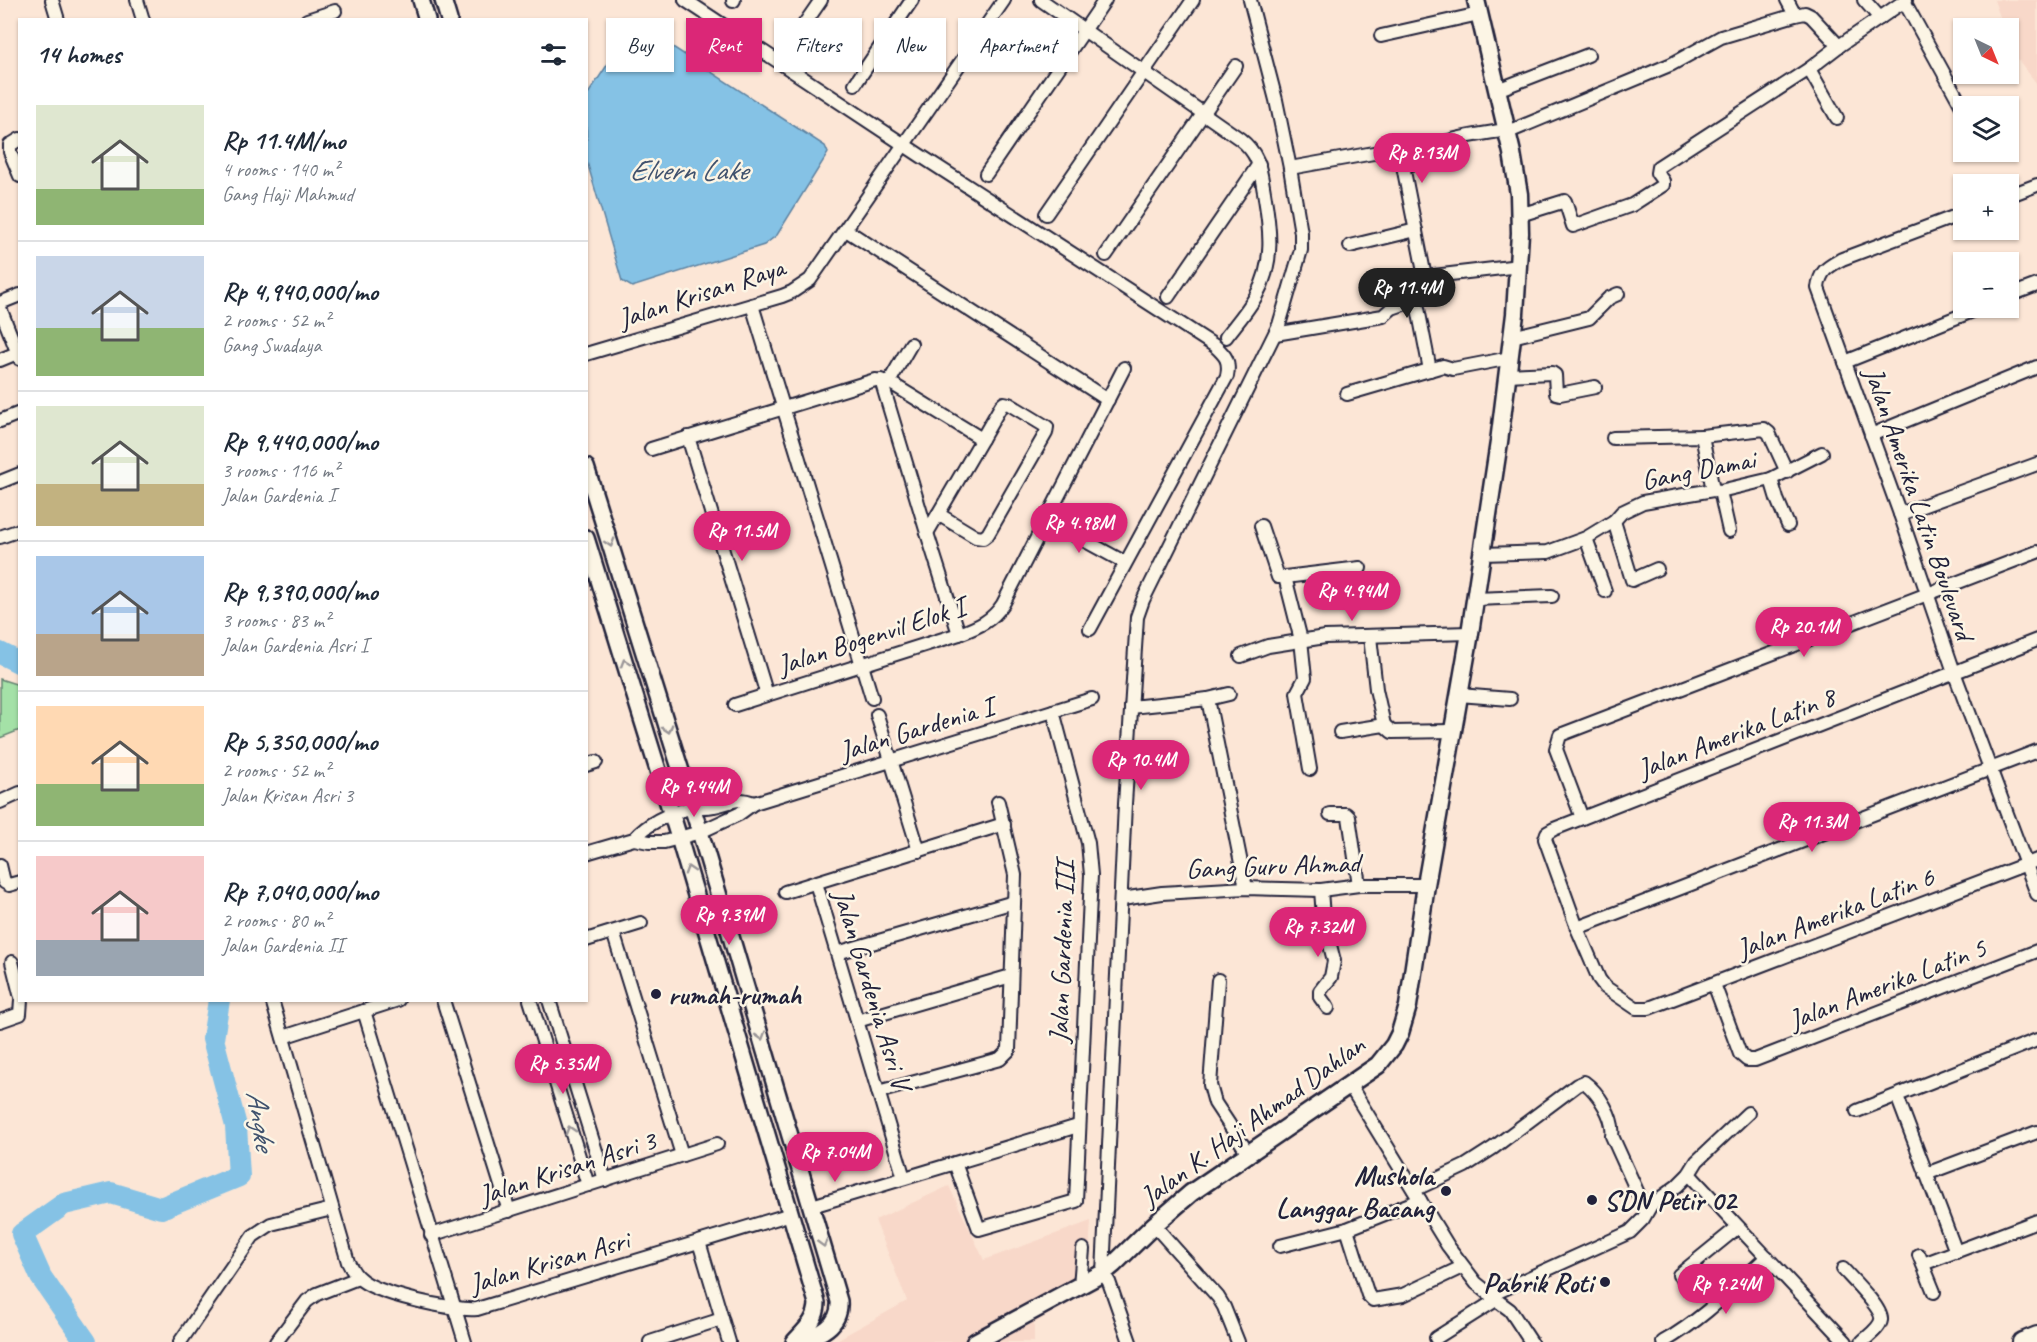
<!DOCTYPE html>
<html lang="en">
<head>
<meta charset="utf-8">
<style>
  :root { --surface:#fff; --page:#f6f6f7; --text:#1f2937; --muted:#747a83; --line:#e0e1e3; --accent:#db2777 }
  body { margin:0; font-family:Caveat,sans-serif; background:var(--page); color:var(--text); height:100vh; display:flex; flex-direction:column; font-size:22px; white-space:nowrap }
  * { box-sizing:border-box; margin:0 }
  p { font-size:20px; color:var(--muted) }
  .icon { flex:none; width:33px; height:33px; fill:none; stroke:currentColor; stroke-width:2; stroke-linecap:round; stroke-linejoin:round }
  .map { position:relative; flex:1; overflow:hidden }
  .side { position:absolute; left:18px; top:18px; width:570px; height:984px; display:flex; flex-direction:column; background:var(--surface); border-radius:0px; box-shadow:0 2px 4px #0004 }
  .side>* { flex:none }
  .top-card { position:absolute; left:606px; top:18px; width:570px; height:54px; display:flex; gap:12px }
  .needle { width:39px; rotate:137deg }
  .controls { position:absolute; left:1953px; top:18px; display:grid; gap:12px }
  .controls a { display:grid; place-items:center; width:66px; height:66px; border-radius:0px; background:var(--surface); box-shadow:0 2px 4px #0004; font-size:30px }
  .price { position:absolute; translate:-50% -51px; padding:0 14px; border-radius:21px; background:var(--accent); color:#fff; font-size:20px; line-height:39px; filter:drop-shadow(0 2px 3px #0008) }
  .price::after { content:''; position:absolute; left:50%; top:36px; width:18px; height:14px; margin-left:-9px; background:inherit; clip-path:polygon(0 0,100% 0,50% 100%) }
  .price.on { background:#222; color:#fff }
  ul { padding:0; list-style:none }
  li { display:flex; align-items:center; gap:18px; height:150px; padding:0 18px }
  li+li { border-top:2px solid var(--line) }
  li span { display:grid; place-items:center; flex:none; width:168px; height:120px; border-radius:0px; color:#555 }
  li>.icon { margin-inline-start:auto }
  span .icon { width:72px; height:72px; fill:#fffc; stroke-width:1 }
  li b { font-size:26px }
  h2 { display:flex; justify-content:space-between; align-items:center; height:72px; padding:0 18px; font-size:26px }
  .pill { padding:0 21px; border-radius:0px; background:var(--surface); box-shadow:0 2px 4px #0004; font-size:21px; line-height:54px }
  .pill.on { background:var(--accent); color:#fff }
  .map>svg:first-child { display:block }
</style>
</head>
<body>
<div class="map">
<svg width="2037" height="1342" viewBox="0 0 2037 1342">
  <rect width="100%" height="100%" fill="#fce6d6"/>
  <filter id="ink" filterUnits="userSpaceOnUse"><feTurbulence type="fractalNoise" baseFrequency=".0167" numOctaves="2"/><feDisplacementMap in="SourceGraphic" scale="12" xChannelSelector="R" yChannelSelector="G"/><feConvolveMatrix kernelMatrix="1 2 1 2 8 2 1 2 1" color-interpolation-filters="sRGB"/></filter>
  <g filter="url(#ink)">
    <g fill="#f8d8c9">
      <path d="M1994 0H2037V84L2013 53 2009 40 2008 28H2004Z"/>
      <path d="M949 1186 984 1260 1091 1221 1087 1286 1034 1324V1342H833L907 1301 875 1220Z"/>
    </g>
    <path fill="#a4e1a7" stroke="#638271" stroke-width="1.5" d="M0 679 19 685 20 730 0 738Z"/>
    <path fill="#85c2e5" stroke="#5d82a1" stroke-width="1.5" d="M642 27 825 146 828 153 777 235 764 245 632 287 622 281 587 162 586 97 631 29Z"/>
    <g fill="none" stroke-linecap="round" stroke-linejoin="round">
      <g stroke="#85c2e5" stroke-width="22">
        <path d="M0 653 20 663"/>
        <path d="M86 1342 41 1277 22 1234 64 1204 111 1193 161 1208 239 1176 236 1126 213 1039 219 1000"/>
      </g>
      <defs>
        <g id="minor">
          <path d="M52 0 58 20"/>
          <path d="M137 0 143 20"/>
          <path d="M685 0 921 156 1215 346C1226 356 1230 361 1227 376L1090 629"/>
          <path d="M1041 0 1240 139C1260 155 1260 169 1264 192 1270 227 1275 263 1256 296 1248 310 1236 324 1226 337"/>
          <path d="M1787 0 1795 15"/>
          <path d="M1864 0 1880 18"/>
          <path d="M733 1 734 0"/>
          <path d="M1904 1 1964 110"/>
          <path d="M307 20 335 11"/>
          <path d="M1381 36 1479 14"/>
          <path d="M792 42 821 0"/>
          <path d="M1809 69 1837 118"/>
          <path d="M855 84 912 0"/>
          <path d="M1497 90 1588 55"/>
          <path d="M1506 133 1672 64 1721 37 1795 15 1805 13 1811 16 1839 46"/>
          <path d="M20 139 10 145V152L20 176"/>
          <path d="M1403 166 1425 161V154C1437 138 1485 134 1506 130"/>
          <path d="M986 174 1105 0"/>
          <path d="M2008 196 2037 185"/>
          <path d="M1964 213 1842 259C1828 267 1820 270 1818 288L1900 514 1954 672 2037 894"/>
          <path d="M1046 214 1193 0"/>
          <path d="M1520 215 1565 201 1573 226 1632 205 1663 185V181L1657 173 1658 167 1809 69 1839 46 1906 0"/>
          <path d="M846 230 1108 400"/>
          <path d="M1350 246 1416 230"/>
          <path d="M1106 255 1236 66"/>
          <path d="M1425 277 1519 266"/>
          <path d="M2008 296 2037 285"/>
          <path d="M1168 297 1259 164"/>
          <path d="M1416 298 1430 370"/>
          <path d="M0 303 20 295"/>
          <path d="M752 305 872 698"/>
          <path d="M0 308 20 359"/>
          <path d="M1275 334 1383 316 1392 308 1415 300 1411 282 1425 277 1403 166 1398 151 1396 149 1290 168"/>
          <path d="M1512 337 1589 318 1609 298 1618 294"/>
          <path d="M586 354 782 296 792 292 810 280 1004 0"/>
          <path d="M0 360 17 353"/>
          <path d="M1845 362 1980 308"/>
          <path d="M1508 375 1552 373 1555 375 1556 393 1560 394 1595 387"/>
          <path d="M881 380 927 533 959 634"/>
          <path d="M889 382 982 439 1001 406 1004 403 1009 404 1047 427 1046 433 988 534 983 538 976 537 938 514"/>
          <path d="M1347 394 1443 366 1453 369 1510 358"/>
          <path d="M0 421 20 413"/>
          <path d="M1871 435 2037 367"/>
          <path d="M1702 436 1764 429 1769 433 1787 472"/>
          <path d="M688 437 767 695"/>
          <path d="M1613 438 1702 436 1713 490"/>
          <path d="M651 449 875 380 889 382 911 344"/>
          <path d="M1771 479 1777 499 1788 525"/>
          <path d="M0 482 20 474"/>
          <path d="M1720 491 1729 531"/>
          <path d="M1900 514 2037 464"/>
          <path d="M1047 520 1124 562"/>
          <path d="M1614 521 1632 580 1657 569"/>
          <path d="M1261 526 1278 577H1285L1360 568"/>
          <path d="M927 533 982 439"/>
          <path d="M0 537 20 530"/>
          <path d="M1586 538 1605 591"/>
          <path d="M1482 554 1548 552 1586 538 1614 521 1622 512 1643 502 1713 490 1720 491 1771 479 1822 453"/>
          <path d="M1285 577 1301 640 1305 678 1297 693 1310 769"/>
          <path d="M1475 599 1552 596"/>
          <path d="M1370 637 1376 689 1384 725"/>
          <path d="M2037 640 1554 829 1547 833 1545 839 1577 928 1599 979 1605 987 1636 1008H1649L2037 860"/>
          <path d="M1241 656 1268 646 1325 637 1470 633"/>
          <path d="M1459 695 1510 699"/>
          <path d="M1208 699 1246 888"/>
          <path d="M735 705 959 634C978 627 992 621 1003 604L1124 368"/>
          <path d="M1131 707 1208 699 1229 694"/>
          <path d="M877 715 919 851"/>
          <path d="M1340 732 1384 725 1392 732 1452 731"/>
          <path d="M586 765 596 762"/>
          <path d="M0 802 20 793"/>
          <path d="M754 803 1092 699"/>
          <path d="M1330 814H1346L1349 817 1359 885"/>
          <path d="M1582 818 1556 749 1560 735 2037 552"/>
          <path d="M586 853 634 839 649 842H664L679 838 700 832 739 814 754 803C736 796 731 803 714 806 706 808 698 806 691 808 669 813 649 822 634 839"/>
          <path d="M0 865 4 882 9 885 20 882"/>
          <path d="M816 883 904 1178"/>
          <path d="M1321 890 1323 917 1334 961 1331 977 1320 991V997L1328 1008"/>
          <path d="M785 892 1004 824"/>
          <path d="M1122 899 1162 893 1246 888 1321 890 1359 885H1426"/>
          <path d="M1577 928 2037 751"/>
          <path d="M613 932 682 1155"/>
          <path d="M586 940 641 923"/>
          <path d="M837 953 1014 902"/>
          <path d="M12 962 20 994"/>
          <path d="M1218 980 1210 1085 1215 1103 1248 1153"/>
          <path d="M1714 984 1740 1054 1747 1060H1755L2037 951"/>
          <path d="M272 1000 348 1262C351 1268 354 1274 359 1278 375 1294 454 1311 477 1309L791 1214"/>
          <path d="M443 1000 509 1211"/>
          <path d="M530 1000 588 1185"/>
          <path d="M549 1000 605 1180"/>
          <path d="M364 1011 465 1342"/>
          <path d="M0 1021 20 1014 21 1000"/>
          <path d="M857 1021 1011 976"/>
          <path d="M283 1037 398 1000"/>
          <path d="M1350 1086 1448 1246 1476 1283 1491 1295 1630 1232 1643 1219 1651 1205 1677 1186 1689 1174 1697 1161 1748 1113"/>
          <path d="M878 1092 1000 1059 1009 1050 1015 875 998 802"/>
          <path d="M1897 1096 1956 1252"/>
          <path d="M1857 1111 2037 1040"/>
          <path d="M955 1163 979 1229 1076 1201 1091 875 1088 843 1053 711"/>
          <path d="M1689 1174 1846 1342"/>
          <path d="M1926 1174 2037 1132"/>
          <path d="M1414 1190 1465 1166 1493 1148 1577 1085 1584 1082C1598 1092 1615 1118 1612 1136L1646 1211"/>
          <path d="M812 1206 1078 1126"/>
          <path d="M1154 1225 1218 1297 1224 1307 1238 1342"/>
          <path d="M1347 1229 1368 1295 1373 1300 1403 1295 1462 1267"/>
          <path d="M431 1235 717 1144"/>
          <path d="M699 1242 729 1342"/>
          <path d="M1280 1246 1347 1229 1420 1200"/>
          <path d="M1919 1255 1934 1292"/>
          <path d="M1923 1264 2037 1221"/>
          <path d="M1843 1269C1851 1278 1883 1309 1881 1320 1880 1328 1868 1336 1862 1342"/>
          <path d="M1679 1275 1738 1227"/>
          <path d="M1080 1286 1083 1249"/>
          <path d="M1491 1296 1510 1310 1531 1342"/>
          <path d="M1436 1338 1496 1300"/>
          <path d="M180 1342 253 1236 271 1224 332 1209"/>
          <path d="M276 1342 307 1301 317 1294 358 1278"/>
          <path d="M650 1342 722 1319"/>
          <path d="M1130 1342 1109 1282 1103 1273 1125 804 1137 617 1143 600 1279 325 1301 250V233L1290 168 1276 100 1250 0"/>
          <path d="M1663 1342C1702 1320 1734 1287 1767 1257"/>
        </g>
        <g id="tertiary">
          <path d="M421 0 427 20"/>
          <path d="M443 0 449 20"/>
          <path d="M586 467 700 832 839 1301C841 1326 819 1335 799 1342"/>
          <path d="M586 538 679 838 817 1303C817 1320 805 1330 794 1342"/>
        </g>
        <path id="secondary" d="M975 1342 1103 1273 1114 1264 1154 1225 1191 1193 1378 1065 1394 1045 1400 1033 1408 1006 1426 885 1470 633 1499 442 1515 314 1520 233 1519 194 1512 153 1476 0"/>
        <path id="primary" d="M2022 1342 2037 1336"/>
      </defs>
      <use href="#minor" stroke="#22223b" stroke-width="16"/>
      <use href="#tertiary" stroke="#22223b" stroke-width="20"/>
      <use href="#secondary" stroke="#22223b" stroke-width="21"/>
      <use href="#primary" stroke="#22223b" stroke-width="22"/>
      <use href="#minor" stroke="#fcf5e5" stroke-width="12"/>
      <use href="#tertiary" stroke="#fcf5e5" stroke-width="15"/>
      <use href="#secondary" stroke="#fcf5e5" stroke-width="16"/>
      <use href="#primary" stroke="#fcf5e5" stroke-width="18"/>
    </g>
    <defs><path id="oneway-chevron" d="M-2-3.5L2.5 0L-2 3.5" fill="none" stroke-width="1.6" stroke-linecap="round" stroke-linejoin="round" transform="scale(1.5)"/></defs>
    <g stroke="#9a9698">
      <use href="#oneway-chevron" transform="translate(610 543) rotate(73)"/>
      <use href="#oneway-chevron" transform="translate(625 663) rotate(-107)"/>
      <use href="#oneway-chevron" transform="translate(668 729) rotate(73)"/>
      <use href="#oneway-chevron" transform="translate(689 870) rotate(-107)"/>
      <use href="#oneway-chevron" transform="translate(761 1036) rotate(73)"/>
      <use href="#oneway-chevron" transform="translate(570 1130) rotate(-107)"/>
      <use href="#oneway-chevron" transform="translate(823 1243) rotate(74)"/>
    </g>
  </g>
  <g fill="#22223b" stroke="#fcf5e5" stroke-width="2">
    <circle cx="656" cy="994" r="6"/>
    <circle cx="1446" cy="1191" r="6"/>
    <circle cx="1592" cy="1200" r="6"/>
    <circle cx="1605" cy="1282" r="6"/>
  </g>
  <g text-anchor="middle" stroke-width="5" stroke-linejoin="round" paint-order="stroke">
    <g font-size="28" fill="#22223b" stroke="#fcf5e5">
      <text transform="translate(701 292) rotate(-18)" y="10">Jalan Krisan Raya</text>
      <text transform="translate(1698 469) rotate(-11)" y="10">Gang Damai</text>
      <text transform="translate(1920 503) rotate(71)" y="10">Jalan Amerika Latin Boulevard</text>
      <text transform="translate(871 635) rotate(-18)" y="10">Jalan Bogenvil Elok I</text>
      <text transform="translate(916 728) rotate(-17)" y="10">Jalan Gardenia I</text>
      <text transform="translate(1736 732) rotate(-21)" y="10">Jalan Amerika Latin 8</text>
      <text transform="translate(1273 865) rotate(-2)" y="10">Gang Guru Ahmad</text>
      <text transform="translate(1835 912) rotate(-21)" y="10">Jalan Amerika Latin 6</text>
      <text transform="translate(1061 952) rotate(-88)" y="10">Jalan Gardenia III</text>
      <text transform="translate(1887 983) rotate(-21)" y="10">Jalan Amerika Latin 5</text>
      <text transform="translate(873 989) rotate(73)" y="10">Jalan Gardenia Asri V</text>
      <text transform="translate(1252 1120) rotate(-36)" y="10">Jalan K. Haji Ahmad Dahlan</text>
      <text transform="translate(567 1167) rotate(-18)" y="10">Jalan Krisan Asri 3</text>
      <text transform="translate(549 1261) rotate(-16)" y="10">Jalan Krisan Asri</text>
    </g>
    <g font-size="28" font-weight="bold" fill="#22223b" stroke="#fcf5e5" text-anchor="start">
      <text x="668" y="1004">rumah-rumah</text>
      <text x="1434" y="1185" text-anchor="end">Mushola<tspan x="1434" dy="32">Langgar Bacang</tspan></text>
      <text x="1604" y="1210">SDN Petir 02</text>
      <text x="1593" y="1292" text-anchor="end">Pabrik Roti</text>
    </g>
    <g font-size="30" font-style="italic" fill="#40526e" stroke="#fcf5e5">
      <text x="688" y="180">Elvern Lake</text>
      <text transform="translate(261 1120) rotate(81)" y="10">Angke</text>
    </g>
  </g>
</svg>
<div class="controls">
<a><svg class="needle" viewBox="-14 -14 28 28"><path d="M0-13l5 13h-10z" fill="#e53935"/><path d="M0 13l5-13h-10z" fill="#747a83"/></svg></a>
<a><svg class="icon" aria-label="layers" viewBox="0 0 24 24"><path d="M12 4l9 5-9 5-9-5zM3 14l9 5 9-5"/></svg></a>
<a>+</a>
<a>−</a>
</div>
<b class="price" style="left:1422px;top:184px">Rp 8.13M</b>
<b class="price on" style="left:1407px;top:319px">Rp 11.4M</b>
<b class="price" style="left:1079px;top:554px">Rp 4.98M</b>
<b class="price" style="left:742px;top:562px">Rp 11.5M</b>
<b class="price" style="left:1352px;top:622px">Rp 4.94M</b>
<b class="price" style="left:1804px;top:658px">Rp 20.1M</b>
<b class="price" style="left:1141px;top:791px">Rp 10.4M</b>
<b class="price" style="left:694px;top:818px">Rp 9.44M</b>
<b class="price" style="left:1812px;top:853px">Rp 11.3M</b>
<b class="price" style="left:729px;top:946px">Rp 9.39M</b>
<b class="price" style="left:1318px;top:958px">Rp 7.32M</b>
<b class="price" style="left:563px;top:1095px">Rp 5.35M</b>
<b class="price" style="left:835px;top:1183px">Rp 7.04M</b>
<b class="price" style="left:1726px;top:1315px">Rp 9.24M</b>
<div class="top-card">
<a class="pill">Buy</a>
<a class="pill on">Rent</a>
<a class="pill">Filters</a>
<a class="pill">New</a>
<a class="pill">Apartment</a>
</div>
<section class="side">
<h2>14 homes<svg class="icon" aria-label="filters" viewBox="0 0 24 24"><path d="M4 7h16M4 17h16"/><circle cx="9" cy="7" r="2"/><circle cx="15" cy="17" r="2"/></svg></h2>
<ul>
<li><span style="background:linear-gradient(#dfe7d0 70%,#8fb573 0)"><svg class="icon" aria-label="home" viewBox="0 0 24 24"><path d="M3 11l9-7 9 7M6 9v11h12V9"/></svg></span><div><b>Rp 11.4M/mo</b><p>4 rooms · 140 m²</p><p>Gang Haji Mahmud</p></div></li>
<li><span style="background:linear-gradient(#c9d6e8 60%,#8fb573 0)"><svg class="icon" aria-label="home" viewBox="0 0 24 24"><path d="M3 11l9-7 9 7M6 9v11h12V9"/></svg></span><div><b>Rp 4,940,000/mo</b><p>2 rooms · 52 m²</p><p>Gang Swadaya</p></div></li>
<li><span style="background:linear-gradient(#dfe7d0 65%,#c2b280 0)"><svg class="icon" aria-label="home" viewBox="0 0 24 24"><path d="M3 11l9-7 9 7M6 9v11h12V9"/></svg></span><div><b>Rp 9,440,000/mo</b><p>3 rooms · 116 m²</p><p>Jalan Gardenia I</p></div></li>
<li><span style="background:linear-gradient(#a9c7e8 65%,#b9a48a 0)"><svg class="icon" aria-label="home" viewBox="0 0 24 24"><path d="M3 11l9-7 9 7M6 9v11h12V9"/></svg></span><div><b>Rp 9,390,000/mo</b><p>3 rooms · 83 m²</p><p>Jalan Gardenia Asri I</p></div></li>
<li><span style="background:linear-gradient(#ffd9b3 65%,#8fb573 0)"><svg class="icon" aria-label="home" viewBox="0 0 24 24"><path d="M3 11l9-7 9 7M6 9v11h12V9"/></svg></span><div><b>Rp 5,350,000/mo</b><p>2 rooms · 52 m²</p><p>Jalan Krisan Asri 3</p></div></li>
<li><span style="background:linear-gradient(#f6c9c9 70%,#9aa5b1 0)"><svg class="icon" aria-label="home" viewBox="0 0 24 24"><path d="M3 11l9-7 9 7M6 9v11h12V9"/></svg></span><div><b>Rp 7,040,000/mo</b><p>2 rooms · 80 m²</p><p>Jalan Gardenia II</p></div></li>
</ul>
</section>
</div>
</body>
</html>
